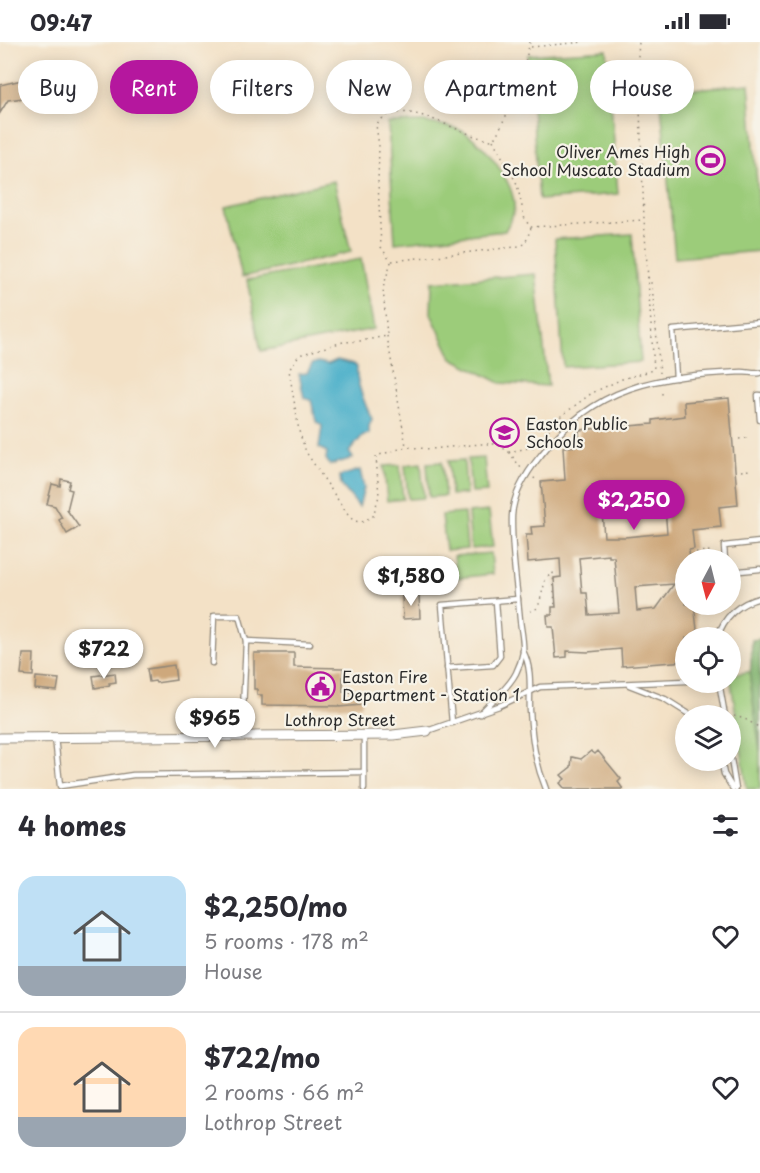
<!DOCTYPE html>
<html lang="en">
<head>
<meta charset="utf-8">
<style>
  :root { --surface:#fff; --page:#f7f7f7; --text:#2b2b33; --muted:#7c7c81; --line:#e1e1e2; --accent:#b5179e }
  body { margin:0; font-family:"Playpen Sans",sans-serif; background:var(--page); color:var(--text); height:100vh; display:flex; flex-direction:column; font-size:22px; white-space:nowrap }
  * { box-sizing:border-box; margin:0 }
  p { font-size:20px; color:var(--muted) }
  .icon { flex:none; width:33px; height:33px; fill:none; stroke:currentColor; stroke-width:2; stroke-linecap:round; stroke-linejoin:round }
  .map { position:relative; height:747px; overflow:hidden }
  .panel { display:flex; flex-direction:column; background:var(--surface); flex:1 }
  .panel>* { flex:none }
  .guide { position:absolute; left:18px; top:18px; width:724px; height:54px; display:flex; gap:12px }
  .needle { width:39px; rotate:187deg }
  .tools { position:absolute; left:675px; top:507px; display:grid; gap:12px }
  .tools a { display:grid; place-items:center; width:66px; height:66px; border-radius:50%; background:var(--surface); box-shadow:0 3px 15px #0003; font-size:30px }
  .price { position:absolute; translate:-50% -51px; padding:0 14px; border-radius:21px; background:#fff; color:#222; font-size:20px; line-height:39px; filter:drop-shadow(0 2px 3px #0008) }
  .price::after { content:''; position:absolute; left:50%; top:36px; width:18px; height:14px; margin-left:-9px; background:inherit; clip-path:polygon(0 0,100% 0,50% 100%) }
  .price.active { background:var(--accent); color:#fff }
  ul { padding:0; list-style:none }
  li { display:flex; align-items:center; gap:18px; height:150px; padding:0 18px }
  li+li { border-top:2px solid var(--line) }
  li span { display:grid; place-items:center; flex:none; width:168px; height:120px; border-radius:18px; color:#555 }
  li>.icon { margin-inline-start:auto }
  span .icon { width:72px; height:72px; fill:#fffc; stroke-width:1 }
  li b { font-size:26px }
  h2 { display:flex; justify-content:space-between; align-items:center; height:72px; padding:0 18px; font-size:26px }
  .chip { padding:0 21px; border-radius:27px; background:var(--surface); box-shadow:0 3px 15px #0003; font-size:21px; line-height:54px }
  .chip.active { background:var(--accent); color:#fff }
  .status { display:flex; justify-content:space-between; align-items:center; height:42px; padding:0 30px; background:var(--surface); direction:ltr }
  .status svg { height:16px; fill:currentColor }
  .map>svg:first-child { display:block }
</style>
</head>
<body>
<div class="status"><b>09:47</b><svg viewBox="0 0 49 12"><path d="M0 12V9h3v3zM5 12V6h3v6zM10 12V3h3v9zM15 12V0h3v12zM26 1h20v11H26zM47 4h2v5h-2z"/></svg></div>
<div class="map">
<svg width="760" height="747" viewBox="0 0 760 747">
  <rect width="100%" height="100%" fill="#f7f3e8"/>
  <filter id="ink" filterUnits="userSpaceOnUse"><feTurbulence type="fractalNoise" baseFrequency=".0167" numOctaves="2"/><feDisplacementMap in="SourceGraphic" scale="12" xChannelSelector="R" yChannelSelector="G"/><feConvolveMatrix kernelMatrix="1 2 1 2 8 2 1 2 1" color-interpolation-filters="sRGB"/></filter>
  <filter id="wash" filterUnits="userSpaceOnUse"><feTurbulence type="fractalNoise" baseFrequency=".008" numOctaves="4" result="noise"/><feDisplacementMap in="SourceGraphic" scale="24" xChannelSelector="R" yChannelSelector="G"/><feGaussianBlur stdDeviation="1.35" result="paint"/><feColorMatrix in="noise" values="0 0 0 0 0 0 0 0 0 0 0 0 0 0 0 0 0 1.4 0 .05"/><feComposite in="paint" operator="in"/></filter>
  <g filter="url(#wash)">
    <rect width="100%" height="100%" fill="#f3e1c6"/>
    <g fill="#9ccc7a" stroke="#647c52" stroke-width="1.5">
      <path d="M607 8 618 152 539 158 528 13Z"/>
      <path d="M749 42 760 178V209L675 216 660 50Z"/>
      <path d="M423 80C434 82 449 83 460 88 483 99 516 141 514 167 514 174 508 183 505 189L395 201 388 81Z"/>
      <path d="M334 139 351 210 242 235 226 164Z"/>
      <path d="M632 192 641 320 563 325 555 197Z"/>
      <path d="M361 217 374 287 261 309 247 238Z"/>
      <path d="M536 232 548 344 500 341 452 316 431 272 432 240Z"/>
      <path d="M484 416 487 450 471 451 468 417Z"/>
      <path d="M464 418 466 452 451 453 448 419Z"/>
      <path d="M442 420 445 454 429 455 427 421Z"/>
      <path d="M421 421 424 456 408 457 405 423Z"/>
      <path d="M400 423 403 457 387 459 384 424Z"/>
      <path d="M489 469 493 505 471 507 468 471Z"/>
      <path d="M464 471 467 507 446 509 442 473Z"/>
      <path d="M491 511 493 532 457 536 454 514Z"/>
      <path d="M760 628V747H747L730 633Z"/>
    </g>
    <path fill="#7db06a" stroke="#546e4a" stroke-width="1.5" d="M760 597V709L750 637 752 598Z"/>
    <g fill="#4aafc9" stroke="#3a6d7a" stroke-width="1.5">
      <path d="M337 318 354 322 357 325C355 339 366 365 372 377L369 384V392L363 393 349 410 353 416 330 423 326 417 327 410 319 406 322 384 316 379 311 358 304 356 299 332 307 331 312 322 318 320 328 322Z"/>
      <path d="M360 428 364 446 359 465 341 443 340 434Z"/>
    </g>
    <g id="blocks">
      <g fill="#cea87b" fill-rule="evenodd">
        <path d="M22 38 24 56 8 58 0 71V43Z"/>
        <path d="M729 356 738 463 719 465 721 485 692 488 694 507 689 508 690 518H686V562H694L698 596H686V619L622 624 621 607 588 610 567 609V615L556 616 553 585H548L547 573H552V565H556L554 536 561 535 560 517 528 520 526 493H532L531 485 545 484 541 440 565 438 563 405 580 404 579 388 653 382V378L685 374 684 360ZM664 452 667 491 625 495H604L601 457ZM609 513V515H614L619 571 589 573 587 551H582L579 516ZM674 542 656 567 637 569 635 545Z"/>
        <path d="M61 437 70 439 68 447 72 448 67 468 79 485 67 492 59 478 62 476 55 464 47 462 52 442 60 444Z"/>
        <path d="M419 553 420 576 403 577 402 554Z"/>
        <path d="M254 611H294V625L343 626V650H362V663L339 665V664L262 663V653H257V647H254Z"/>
        <path d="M23 612H34L33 634 21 633Z"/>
        <path d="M174 623 176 638 156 641 155 639 149 640 147 627Z"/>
        <path d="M115 631 116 640 109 641 110 643 95 646 93 634Z"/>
        <path d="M36 635 59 637 57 649 35 647Z"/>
        <path d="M591 709 595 712 598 709 621 737 618 740 623 747H565L560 741 565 737 561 733 571 725 572 715 581 717Z"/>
      </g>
    </g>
  </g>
  <g filter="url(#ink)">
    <use href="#blocks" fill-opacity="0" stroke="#8f8678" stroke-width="1.5"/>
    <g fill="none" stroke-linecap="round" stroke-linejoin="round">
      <defs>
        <g id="service">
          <path d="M676 336 673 288 760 280"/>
          <path d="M760 353H758L760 378"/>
          <path d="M725 518 724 504 760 500"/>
          <path d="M730 530 760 527"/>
          <path d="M717 596C724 575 739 561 760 556"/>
          <path d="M523 609C533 628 529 649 530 669 532 698 535 720 546 747"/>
          <path d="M212 621 214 574H239L246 599"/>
          <path d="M447 626 493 623 500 614 496 559"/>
          <path d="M719 640 725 674"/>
          <path d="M629 643 665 657 692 674"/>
          <path d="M480 672C491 659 508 647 516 631 519 625 522 616 523 610 524 600 521 588 520 578 517 544 511 508 512 474 513 451 527 430 541 413 595 343 657 334 742 330 748 330 754 332 760 331"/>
          <path d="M452 681 442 563 518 557"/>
          <path d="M427 689 499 664 540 645 686 639"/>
          <path d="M242 693 246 599 310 602"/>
          <path d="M55 695 60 744 133 733 364 730"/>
          <path d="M730 711 736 747"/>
          <path d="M721 718 724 732 733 747"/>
          <path d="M364 747V693"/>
        </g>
        <path id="minor" d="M0 696 393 693 427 689"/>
      </defs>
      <use href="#service" stroke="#8f8678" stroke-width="7"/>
      <use href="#minor" stroke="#8f8678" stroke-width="11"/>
      <g stroke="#8f8678" stroke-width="1.5" stroke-dasharray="1.5 4.5" stroke-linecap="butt">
        <path d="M530 0 515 62C504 72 502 86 493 98 461 97 402 48 376 83L379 104 378 140 381 205 391 220 383 246 387 294 360 299 343 300 299 313 289 328 299 389 306 410 348 473 354 479 362 480 373 474 379 454 376 414 406 405 431 407 481 402H497L509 410 533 405 561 374 592 351 622 337 654 328 644 177 638 13 639 0"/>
        <path d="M531 5 584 0"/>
        <path d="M493 98 517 142 525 178 531 185 643 178"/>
        <path d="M392 219 515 205 525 202 531 186"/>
        <path d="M648 235 652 243 660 331"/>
        <path d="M387 294 406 404"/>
        <path d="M662 351V355"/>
        <path d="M739 397 747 396"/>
        <path d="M509 410 521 426"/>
        <path d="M741 429 750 428"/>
        <path d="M534 437 535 435"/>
        <path d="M696 510 710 509"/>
        <path d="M530 569 538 566 546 536 553 531 555 565"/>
        <path d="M734 674 745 677 760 686"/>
      </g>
      <use href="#service" stroke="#fff" stroke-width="4.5"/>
      <use href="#minor" stroke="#fff" stroke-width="9"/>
    </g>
  </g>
  <defs>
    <symbol id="stadium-ring" viewBox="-11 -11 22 22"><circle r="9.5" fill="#f7f3e8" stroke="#b5179e" stroke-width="1.5"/><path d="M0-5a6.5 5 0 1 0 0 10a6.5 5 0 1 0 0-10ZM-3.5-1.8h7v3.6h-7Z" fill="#b5179e"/></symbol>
    <symbol id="school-ring" viewBox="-11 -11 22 22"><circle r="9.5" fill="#f7f3e8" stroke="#b5179e" stroke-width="1.5"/><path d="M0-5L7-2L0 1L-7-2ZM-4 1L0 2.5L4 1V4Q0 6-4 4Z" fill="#b5179e"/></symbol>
    <symbol id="civic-ring" viewBox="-11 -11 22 22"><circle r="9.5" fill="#f7f3e8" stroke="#b5179e" stroke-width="1.5"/><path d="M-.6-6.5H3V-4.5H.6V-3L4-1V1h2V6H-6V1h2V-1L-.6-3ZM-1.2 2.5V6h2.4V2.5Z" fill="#b5179e"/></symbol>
  </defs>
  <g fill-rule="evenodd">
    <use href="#stadium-ring" x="694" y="102" width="33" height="33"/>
    <use href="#school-ring" x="488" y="374" width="33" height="33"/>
    <use href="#civic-ring" x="304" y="628" width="33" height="33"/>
  </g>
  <g text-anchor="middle" stroke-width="4.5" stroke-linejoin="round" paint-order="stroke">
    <g font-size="16" fill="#2b2b2b" stroke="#f7f3e8" text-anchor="start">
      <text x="690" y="116" text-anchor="end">Oliver Ames High<tspan x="690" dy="18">School Muscato Stadium</tspan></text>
      <text x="526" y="388">Easton Public<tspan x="526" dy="18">Schools</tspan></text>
      <text x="342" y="641">Easton Fire<tspan x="342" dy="18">Department - Station 1</tspan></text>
    </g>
    <g font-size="16" fill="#2b2b2b" stroke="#f7f3e8">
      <text x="340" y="684">Lothrop Street</text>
    </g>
  </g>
</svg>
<div class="tools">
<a><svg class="needle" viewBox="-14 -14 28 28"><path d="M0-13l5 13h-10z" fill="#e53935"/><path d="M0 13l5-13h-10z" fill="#7c7c81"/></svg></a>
<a><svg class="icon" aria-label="locate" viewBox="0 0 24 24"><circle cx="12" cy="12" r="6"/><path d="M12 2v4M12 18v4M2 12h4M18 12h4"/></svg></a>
<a><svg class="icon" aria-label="layers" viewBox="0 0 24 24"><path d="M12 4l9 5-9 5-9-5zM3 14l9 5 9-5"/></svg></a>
</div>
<b class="price active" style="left:634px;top:489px">$2,250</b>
<b class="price" style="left:411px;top:565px">$1,580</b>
<b class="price" style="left:104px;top:638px">$722</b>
<b class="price" style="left:215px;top:707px">$965</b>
<div class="guide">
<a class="chip">Buy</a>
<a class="chip active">Rent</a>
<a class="chip">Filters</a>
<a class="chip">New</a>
<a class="chip">Apartment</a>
<a class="chip">House</a>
</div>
</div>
<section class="panel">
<h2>4 homes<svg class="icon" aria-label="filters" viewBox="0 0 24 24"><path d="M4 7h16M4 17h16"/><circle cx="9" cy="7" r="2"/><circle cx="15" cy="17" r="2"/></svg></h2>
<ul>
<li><span style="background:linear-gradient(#bfe0f5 75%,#9aa5b1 0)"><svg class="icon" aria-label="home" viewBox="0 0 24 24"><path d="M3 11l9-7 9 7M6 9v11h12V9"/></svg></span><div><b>$2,250/mo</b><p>5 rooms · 178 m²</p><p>House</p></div><svg class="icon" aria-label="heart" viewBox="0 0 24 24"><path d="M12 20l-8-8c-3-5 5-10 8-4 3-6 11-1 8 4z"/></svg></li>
<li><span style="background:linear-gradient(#ffd9b3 75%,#9aa5b1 0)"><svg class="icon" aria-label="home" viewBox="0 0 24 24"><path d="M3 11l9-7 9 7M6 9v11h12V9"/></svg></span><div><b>$722/mo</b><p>2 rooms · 66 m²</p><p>Lothrop Street</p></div><svg class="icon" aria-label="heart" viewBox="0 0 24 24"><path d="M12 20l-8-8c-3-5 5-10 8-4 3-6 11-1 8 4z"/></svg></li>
</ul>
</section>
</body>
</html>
